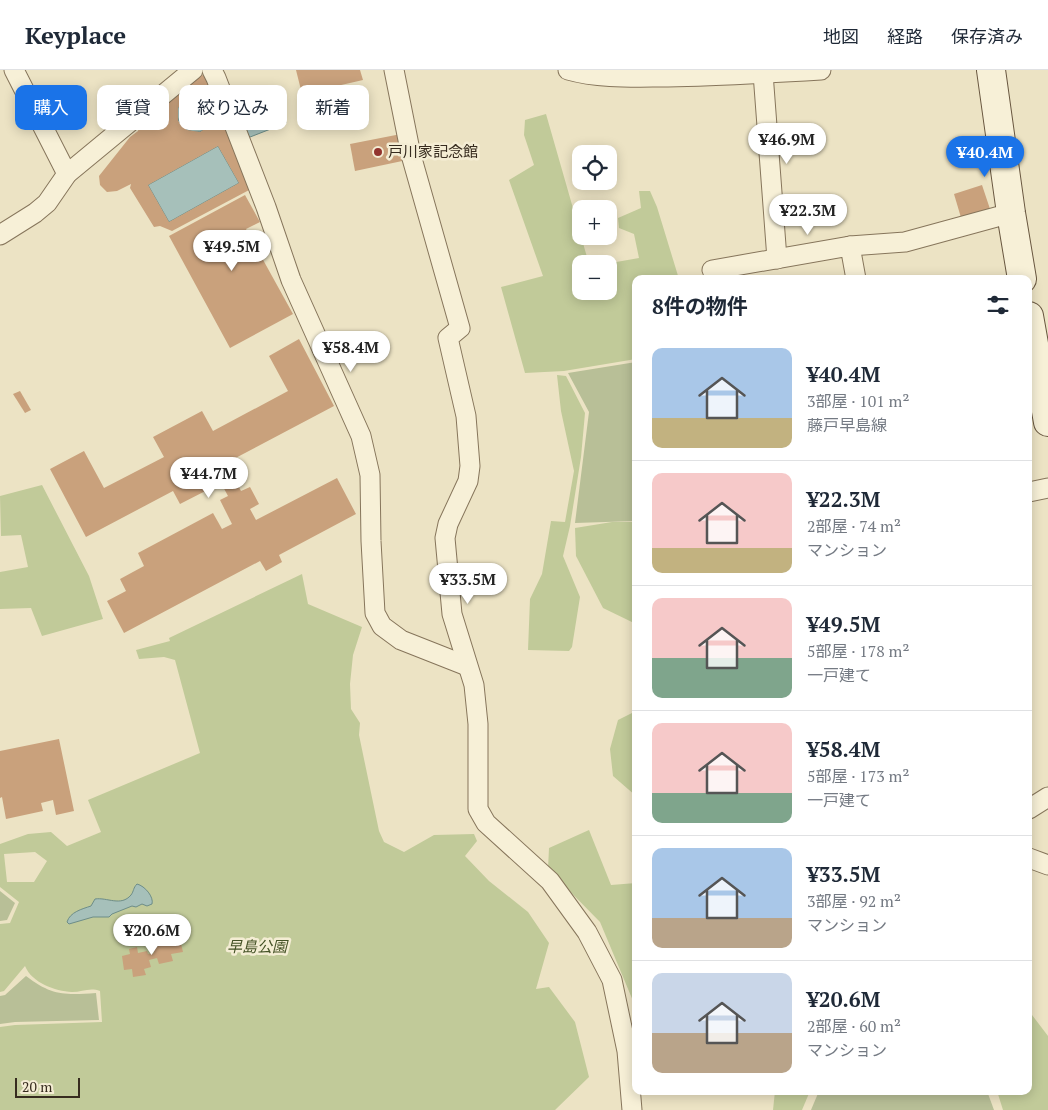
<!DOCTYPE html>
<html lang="ja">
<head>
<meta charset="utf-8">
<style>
  :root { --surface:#fff; --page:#f6f6f7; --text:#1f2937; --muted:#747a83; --line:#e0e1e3; --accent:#1a73e8 }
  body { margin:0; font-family:"PT Serif","Noto Sans JP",serif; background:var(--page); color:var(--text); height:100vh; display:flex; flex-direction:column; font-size:19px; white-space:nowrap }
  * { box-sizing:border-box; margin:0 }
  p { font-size:16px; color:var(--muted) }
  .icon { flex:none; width:28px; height:28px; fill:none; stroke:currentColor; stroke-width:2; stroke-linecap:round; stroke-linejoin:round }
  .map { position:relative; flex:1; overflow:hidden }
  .sheet { position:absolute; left:632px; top:205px; width:400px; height:820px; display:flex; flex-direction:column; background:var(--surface); border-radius:10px; box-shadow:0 2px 12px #0003 }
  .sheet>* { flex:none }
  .guide { position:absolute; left:15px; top:15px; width:475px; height:45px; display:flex; gap:10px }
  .tools { position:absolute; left:572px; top:75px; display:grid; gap:10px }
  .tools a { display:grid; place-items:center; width:45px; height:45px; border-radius:10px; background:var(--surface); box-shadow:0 2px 12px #0003; font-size:25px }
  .scale { position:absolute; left:15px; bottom:12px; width:65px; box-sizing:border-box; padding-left:5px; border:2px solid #372c1f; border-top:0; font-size:14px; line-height:18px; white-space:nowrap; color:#372c1f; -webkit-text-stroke:4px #f4edd4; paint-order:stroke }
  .price { position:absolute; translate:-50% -42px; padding:0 11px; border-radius:18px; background:#fff; color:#222; font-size:16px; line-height:32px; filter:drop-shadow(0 1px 2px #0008) }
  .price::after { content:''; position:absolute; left:50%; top:30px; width:15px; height:11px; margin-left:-8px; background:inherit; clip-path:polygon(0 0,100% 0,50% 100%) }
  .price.selected { background:var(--accent); color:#fff }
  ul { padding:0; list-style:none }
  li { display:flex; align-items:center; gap:15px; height:125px; padding:0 20px }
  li+li { border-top:1px solid var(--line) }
  li span { display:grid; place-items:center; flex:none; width:140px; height:100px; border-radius:10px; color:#555 }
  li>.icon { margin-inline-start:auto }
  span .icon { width:60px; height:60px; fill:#fffc; stroke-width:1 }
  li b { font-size:21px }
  h2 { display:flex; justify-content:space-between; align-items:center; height:60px; padding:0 20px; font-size:21px }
  .chip { padding:0 18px; border-radius:10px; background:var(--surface); box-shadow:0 2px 12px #0003; font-size:18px; line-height:45px }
  .chip.selected { background:var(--accent); color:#fff }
  header { display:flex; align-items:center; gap:30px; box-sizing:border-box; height:70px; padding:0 25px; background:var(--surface); border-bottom:1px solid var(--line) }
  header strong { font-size:24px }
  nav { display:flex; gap:28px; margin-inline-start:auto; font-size:18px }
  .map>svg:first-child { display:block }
</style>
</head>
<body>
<header>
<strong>Keyplace</strong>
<nav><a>地図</a><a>経路</a><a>保存済み</a></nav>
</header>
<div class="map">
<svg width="1048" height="1040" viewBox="0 0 1048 1040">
  <rect width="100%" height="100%" fill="#ece3c4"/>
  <g fill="#c1ca99" fill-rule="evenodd">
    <path d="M546 44 589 194H581V221H609V194H605L639 188 634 164 619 158 618 148 641 138 639 121H650L657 137 679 209H636V289L564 301 525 303 501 217 543 206 509 110 534 95 524 65 525 50Z"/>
    <path d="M557 305 566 306 585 343 581 387 570 456 563 486 580 527 572 577 569 581 528 580 530 529 542 504 551 451 565 452 574 401 561 341Z"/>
    <path d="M42 415 89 506 103 549 42 566 31 538 0 539V502L28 497 21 465 1 466 0 426Z"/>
    <path d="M612 452H636V554L603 538 576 486 575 458Z"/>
    <path d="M302 504 308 534 362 557 353 585 350 614 351 639 360 653 359 665 379 761 384 772 404 782 434 765 474 764 477 771 465 786 489 811 528 842 549 873 536 919 549 917 575 952 589 1007 555 1040H0V957L15 955 102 952 100 921C90 917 82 922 72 922 55 921 32 913 25 896L4 921 0 922V854L10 853 19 832 0 817V774L28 764 51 762 67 776 101 762 88 730 200 683 175 590 164 587 139 589 136 580 170 571 169 568ZM35 782 47 791 34 812H7L4 784Z"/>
    <path d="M636 641 635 677 636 726 613 706 610 679 618 650Z"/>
    <path d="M589 760 611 815 636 813V938L600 852 548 799 549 778Z"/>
    <path d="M1029 941 1048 966V1040H1003L997 1021H1029Z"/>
    <path d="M775 1021H810L802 1040H773Z"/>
  </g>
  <g fill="#b8bf97">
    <path d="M636 292V451L575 453 589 342 568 303Z"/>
    <path d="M0 821 15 833 7 850 0 851Z"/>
    <path d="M26 906C52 926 65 925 96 923L99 950 15 952 0 954V926L5 925Z"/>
    <path d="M819 1021H987L994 1040H811Z"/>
  </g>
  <g fill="#a6c0ba" stroke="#6d8d88">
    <circle cx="196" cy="43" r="19"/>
    <path d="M280 38 286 53 245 69 239 54Z"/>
    <path d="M218 76 239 113 169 152 148 115Z"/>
    <path d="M137 814C145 816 154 827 152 834L147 836 142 834 136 837 132 836 112 844 109 847H93L69 854 67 852C70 842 82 839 91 836L95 829C107 827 121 837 131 825 134 821 133 818 137 814Z"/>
  </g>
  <g fill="#c9a17c" fill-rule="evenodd">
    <path d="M296 0H360L363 10 302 24Z"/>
    <path d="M199 4 210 8 251 119 172 161 160 156 154 157 130 118 131 114 117 121 107 122 100 115 99 106 130 67 138 61 139 57ZM191 25 202 26 208 29 214 38 215 45 211 55 200 62 187 60 178 51V38L185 28ZM218 76 239 113 169 152 148 115Z"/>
    <path d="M401 64 407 90 355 101 350 74Z"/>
    <path d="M982 115 991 142 962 151 954 124Z"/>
    <path d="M245 125 260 152 246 159 293 244 230 278 169 166Z"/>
    <path d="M299 269 334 336 226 393 241 421 250 417 259 434 250 439 256 450 337 408 356 444 279 485 282 492 266 501 260 491 124 563 107 531 126 521 120 509 144 496 138 483 213 443 222 459 232 454 220 430 228 426 221 413 180 434 173 421 86 467 50 399 84 381 104 418 164 387 153 367 202 341 213 361 288 321 269 286Z"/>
    <path d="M20 321 31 340 25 343 13 324Z"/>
    <path d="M59 669 74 741 56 745 53 730 41 733 43 741 6 749 2 727 0 728V681Z"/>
    <path d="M179 866 183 882 171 884 173 891 159 894 157 888 149 890 151 897 144 899 146 905 133 907 132 899 124 900 122 886 130 884 129 879 137 877 138 883 147 881 148 884 154 883 152 874Z"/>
  </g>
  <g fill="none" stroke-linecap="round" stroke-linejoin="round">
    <defs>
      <g id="minor">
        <path d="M14 0 67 104"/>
        <path d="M212 0 216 8 266 137 291 210 361 366 370 405 371 471 375 543 382 556 401 570 467 596"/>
        <path d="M394 0 411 85 460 258 448 268 466 346 470 396 468 411 448 454 445 468 452 544 474 615 478 654V739L486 753 550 811 587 862 612 910 627 981 632 1040"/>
        <path d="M568 0C600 9 635 7 668 7 719 6 770 3 821 0"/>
        <path d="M763 3 777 189"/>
        <path d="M0 165 35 143 47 133 67 104 193 0"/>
        <path d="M850 176 905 172 1011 143"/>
        <path d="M712 200 850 176 856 209"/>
        <path d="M1029 422 1048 418"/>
        <path d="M1029 739 1048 727"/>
        <path d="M1029 788 1048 795"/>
      </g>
      <g id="secondary">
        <path d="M991 0 1011 143 1022 209"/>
        <path d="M1029 246 1048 352"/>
      </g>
    </defs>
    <use href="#minor" stroke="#86755b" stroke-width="21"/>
    <use href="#secondary" stroke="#68563f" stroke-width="30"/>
    <use href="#minor" stroke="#f7f0d7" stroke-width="19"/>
    <use href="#secondary" stroke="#f7f0d7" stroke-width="28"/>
  </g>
  <circle fill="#92342e" stroke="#f4edd4" stroke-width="2" cx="378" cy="82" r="5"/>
  <g text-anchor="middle" stroke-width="5" stroke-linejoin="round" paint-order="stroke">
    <g font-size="15" fill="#372c1f" stroke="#f4edd4" text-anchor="start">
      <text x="388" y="87">戸川家記念館</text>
    </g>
    <g font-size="15" font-style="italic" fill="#445226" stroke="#f4edd4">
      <text x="257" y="882">早島公園</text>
    </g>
  </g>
</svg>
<div class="tools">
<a><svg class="icon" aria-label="locate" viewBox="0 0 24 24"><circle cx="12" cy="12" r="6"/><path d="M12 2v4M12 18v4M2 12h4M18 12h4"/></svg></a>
<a>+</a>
<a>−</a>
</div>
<div class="scale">20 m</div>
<b class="price" style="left:787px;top:95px">¥46.9M</b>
<b class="price selected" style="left:985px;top:108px">¥40.4M</b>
<b class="price" style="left:808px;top:166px">¥22.3M</b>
<b class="price" style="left:232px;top:202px">¥49.5M</b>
<b class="price" style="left:351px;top:303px">¥58.4M</b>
<b class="price" style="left:209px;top:429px">¥44.7M</b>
<b class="price" style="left:468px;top:535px">¥33.5M</b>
<b class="price" style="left:152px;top:886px">¥20.6M</b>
<div class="guide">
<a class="chip selected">購入</a>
<a class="chip">賃貸</a>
<a class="chip">絞り込み</a>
<a class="chip">新着</a>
</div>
<section class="sheet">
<h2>8件の物件<svg class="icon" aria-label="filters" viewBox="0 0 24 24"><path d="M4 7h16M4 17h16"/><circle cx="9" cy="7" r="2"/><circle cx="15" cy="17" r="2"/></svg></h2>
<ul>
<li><span style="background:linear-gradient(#a9c7e8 70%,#c2b280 0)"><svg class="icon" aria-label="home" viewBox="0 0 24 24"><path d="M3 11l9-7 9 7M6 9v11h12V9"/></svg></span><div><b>¥40.4M</b><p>3部屋 · 101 m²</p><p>藤戸早島線</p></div></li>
<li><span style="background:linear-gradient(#f6c9c9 75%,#c2b280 0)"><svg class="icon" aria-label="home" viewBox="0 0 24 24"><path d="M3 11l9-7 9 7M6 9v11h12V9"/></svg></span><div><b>¥22.3M</b><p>2部屋 · 74 m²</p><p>マンション</p></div></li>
<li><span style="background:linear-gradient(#f6c9c9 60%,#7fa58c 0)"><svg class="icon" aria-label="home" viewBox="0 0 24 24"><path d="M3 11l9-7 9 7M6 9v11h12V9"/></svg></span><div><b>¥49.5M</b><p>5部屋 · 178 m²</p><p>一戸建て</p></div></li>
<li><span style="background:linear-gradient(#f6c9c9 70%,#7fa58c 0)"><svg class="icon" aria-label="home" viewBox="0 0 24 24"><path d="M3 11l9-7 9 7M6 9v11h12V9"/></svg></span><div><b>¥58.4M</b><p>5部屋 · 173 m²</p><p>一戸建て</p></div></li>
<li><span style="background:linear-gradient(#a9c7e8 70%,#b9a48a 0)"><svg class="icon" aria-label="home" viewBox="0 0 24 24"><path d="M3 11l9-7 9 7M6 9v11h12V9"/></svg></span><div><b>¥33.5M</b><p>3部屋 · 92 m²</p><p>マンション</p></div></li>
<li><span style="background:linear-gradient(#c9d6e8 60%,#b9a48a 0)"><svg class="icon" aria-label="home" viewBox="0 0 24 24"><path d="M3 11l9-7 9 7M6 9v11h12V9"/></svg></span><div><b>¥20.6M</b><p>2部屋 · 60 m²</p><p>マンション</p></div></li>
</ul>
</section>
</div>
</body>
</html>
